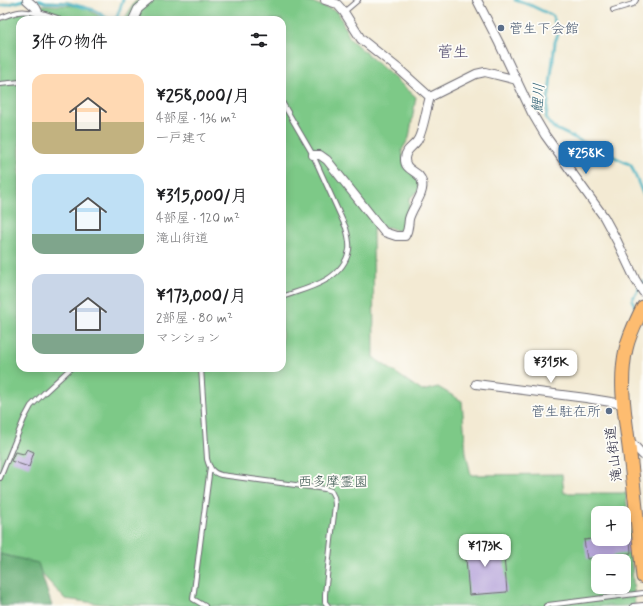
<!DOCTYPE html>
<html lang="ja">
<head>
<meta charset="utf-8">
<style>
  :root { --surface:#fff; --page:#f6f6f6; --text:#202124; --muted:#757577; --accent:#1f6fb2 }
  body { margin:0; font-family:Mynerve,"Klee One",sans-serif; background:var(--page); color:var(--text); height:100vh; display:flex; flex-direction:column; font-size:15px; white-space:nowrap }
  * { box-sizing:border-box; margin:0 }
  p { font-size:13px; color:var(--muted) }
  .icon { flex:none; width:22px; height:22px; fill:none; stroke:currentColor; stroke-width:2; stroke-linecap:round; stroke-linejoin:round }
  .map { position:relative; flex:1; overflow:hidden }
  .drawer { position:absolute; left:16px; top:16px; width:270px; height:356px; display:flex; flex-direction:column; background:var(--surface); border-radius:12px; box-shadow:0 2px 10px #0003 }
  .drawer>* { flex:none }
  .tools { position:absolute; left:591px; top:506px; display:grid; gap:8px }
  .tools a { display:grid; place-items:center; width:40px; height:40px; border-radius:8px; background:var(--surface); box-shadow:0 2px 10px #0003; font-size:20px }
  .price { position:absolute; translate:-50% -34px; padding:0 9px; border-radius:8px; background:#fff; color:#222; font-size:13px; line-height:26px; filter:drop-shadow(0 1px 2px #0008) }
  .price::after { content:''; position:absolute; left:50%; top:24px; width:12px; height:9px; margin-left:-6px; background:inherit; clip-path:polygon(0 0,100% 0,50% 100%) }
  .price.selected { background:var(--accent); color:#fff }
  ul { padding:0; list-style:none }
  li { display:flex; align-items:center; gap:12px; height:100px; padding:0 16px }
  li span { display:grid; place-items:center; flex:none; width:112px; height:80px; border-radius:12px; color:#555 }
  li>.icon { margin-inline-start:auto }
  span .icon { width:48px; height:48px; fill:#fffc; stroke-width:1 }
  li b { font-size:17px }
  h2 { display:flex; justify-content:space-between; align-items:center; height:48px; padding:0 16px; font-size:17px }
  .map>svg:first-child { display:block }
</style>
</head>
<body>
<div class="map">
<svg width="643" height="606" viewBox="0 0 643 606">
  <rect width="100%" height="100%" fill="#fdfcf7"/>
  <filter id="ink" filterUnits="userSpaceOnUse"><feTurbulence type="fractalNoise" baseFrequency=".025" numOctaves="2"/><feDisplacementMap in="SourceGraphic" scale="8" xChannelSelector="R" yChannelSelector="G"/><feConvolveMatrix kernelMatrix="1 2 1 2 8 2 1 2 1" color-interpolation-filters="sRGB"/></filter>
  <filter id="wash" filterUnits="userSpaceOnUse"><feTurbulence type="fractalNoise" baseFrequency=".012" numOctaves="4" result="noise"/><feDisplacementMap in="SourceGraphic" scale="16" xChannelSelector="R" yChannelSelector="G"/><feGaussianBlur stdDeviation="0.9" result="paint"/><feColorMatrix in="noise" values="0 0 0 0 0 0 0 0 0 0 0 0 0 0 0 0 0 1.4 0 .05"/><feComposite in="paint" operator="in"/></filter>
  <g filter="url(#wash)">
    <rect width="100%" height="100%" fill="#f3ead3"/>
    <path fill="#7dc987" stroke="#507661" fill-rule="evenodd" d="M139 0H299L317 4 338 12 350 39 416 97 409 138 402 150 405 168 417 176 419 190 409 199V211L407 225 399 231 388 227 373 229 374 358 422 391 438 387 462 401 466 453 471 475 562 474 564 493H626L635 606H168L102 604 65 599 40 572 0 562V21L14 14 44 5 83 6 105 20H20V368H282V20H124L134 3ZM598 513H624V539H598ZM598 561H624V587H598Z"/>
    <path fill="#66ad74" stroke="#446858" d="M0 554 38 563 52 606H0Z"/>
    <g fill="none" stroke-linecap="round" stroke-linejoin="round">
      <g stroke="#42b0bf" stroke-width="3">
        <path d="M39 0 45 2 68 3 94 10 110 20"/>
        <path d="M515 0 528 4 553 16 558 34 555 42 546 119 554 128 631 165 643 194"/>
        <path d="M0 6 25 0"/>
        <path d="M113 20 117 17 123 0"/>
        <path d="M637 310 632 300 643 281"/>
      </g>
    </g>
    <g id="blocks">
      <g fill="#b9a8dc">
        <path d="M27 449 34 452 29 467 11 461 15 452 24 454Z"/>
        <path d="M598 538V539H630L631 553 613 555 610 561H607L604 557 587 559 584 540Z"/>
        <path d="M465 540 483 541V546L503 544 507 592 469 595 466 559H464Z"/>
      </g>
    </g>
  </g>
  <g filter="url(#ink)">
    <use href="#blocks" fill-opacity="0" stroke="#6b6870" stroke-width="1"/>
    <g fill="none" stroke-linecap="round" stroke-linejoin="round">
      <defs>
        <g id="service">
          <path d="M613 10 633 4 636 0"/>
          <path d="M344 12 358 0"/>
          <path d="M0 18C16 12 21 9 38 14"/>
          <path d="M0 84 20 82"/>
          <path d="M282 102 313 155 346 228C348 235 350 243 349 250 343 281 307 288 282 297"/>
          <path d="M201 368 207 459C209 467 212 473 221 475L325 489 331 491 334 497 335 505 325 594V602L328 606"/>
          <path d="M0 478 24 419 31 406 44 393 71 368"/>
          <path d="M205 606 193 599 210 467"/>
          <path d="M546 606 548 605 643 593"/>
          <path d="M633 606 643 605"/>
        </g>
        <g id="minor">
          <path d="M27 0 36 8 39 14 57 20"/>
          <path d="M325 0 337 4 344 12 361 39 400 70 430 97 476 74 485 72 517 80"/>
          <path d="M477 0 499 43 532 113 545 135 604 217 617 241 635 279 643 292"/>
          <path d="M133 20 138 9 149 0"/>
          <path d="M313 155H320L327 160 384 232 396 236H405C409 229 408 226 409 219 412 207 425 194 422 182 420 170 404 172 405 158 406 149 412 148 417 141 423 133 426 109 430 97"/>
          <path d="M476 384 586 398 623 404"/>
          <path d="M628 439 643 455"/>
        </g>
        <path id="trunk" d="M643 307C637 320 629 334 626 349 618 385 626 420 630 455 635 496 639 537 643 577"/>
      </defs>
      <use href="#service" stroke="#6b6870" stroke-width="6"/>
      <use href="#minor" stroke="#6b6870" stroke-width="10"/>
      <use href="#trunk" stroke="#6b6870" stroke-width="15"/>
      <use href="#service" stroke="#fff" stroke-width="4"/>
      <use href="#minor" stroke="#fff" stroke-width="8"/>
      <use href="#trunk" stroke="#fdbc70" stroke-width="13"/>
    </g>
  </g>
  <g fill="#5c6f8a" stroke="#fdfcf7" stroke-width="1.5">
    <circle cx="501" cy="28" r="4"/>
    <circle cx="609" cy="411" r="4"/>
  </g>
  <g text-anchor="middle" stroke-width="3.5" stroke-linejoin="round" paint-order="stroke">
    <g font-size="14" fill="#4e5e75" stroke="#fdfcf7" text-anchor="start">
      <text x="509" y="33">菅生下会館</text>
      <text x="601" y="416" text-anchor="end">菅生駐在所</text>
    </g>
    <g font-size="14" fill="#22223b" stroke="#fdfcf7">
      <text transform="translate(613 454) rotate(-97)" y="5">滝山街道</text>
    </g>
    <g font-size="14" fill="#425c56" stroke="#fdfcf7">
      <text x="333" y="486">西多摩霊園</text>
    </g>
    <g font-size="15" font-style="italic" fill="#306276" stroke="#fdfcf7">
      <text transform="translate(538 98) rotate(-86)" y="5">鯉川</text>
    </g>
    <g font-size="16" fill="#575173" stroke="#fdfcf7">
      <text x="453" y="57">菅生</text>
    </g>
  </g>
</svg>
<div class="tools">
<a>+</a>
<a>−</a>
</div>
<b class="price selected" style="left:586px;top:175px">¥258K</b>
<b class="price" style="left:551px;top:384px">¥315K</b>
<b class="price" style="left:485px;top:568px">¥173K</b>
<section class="drawer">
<h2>3件の物件<svg class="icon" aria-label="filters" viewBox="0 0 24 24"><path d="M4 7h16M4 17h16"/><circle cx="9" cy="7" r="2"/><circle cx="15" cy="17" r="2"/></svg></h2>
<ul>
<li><span style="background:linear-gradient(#ffd9b3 60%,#c2b280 0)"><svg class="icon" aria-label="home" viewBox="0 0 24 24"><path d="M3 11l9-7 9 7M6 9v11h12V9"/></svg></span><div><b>¥258,000/月</b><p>4部屋 · 136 m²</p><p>一戸建て</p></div></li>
<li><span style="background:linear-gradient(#bfe0f5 75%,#7fa58c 0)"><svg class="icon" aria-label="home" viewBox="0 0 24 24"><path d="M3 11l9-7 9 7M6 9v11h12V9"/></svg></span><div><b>¥315,000/月</b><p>4部屋 · 120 m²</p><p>滝山街道</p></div></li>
<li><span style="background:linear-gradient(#c9d6e8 75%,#7fa58c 0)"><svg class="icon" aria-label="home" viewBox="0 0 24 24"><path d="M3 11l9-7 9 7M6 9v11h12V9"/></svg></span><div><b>¥173,000/月</b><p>2部屋 · 80 m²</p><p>マンション</p></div></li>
</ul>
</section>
</div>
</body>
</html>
